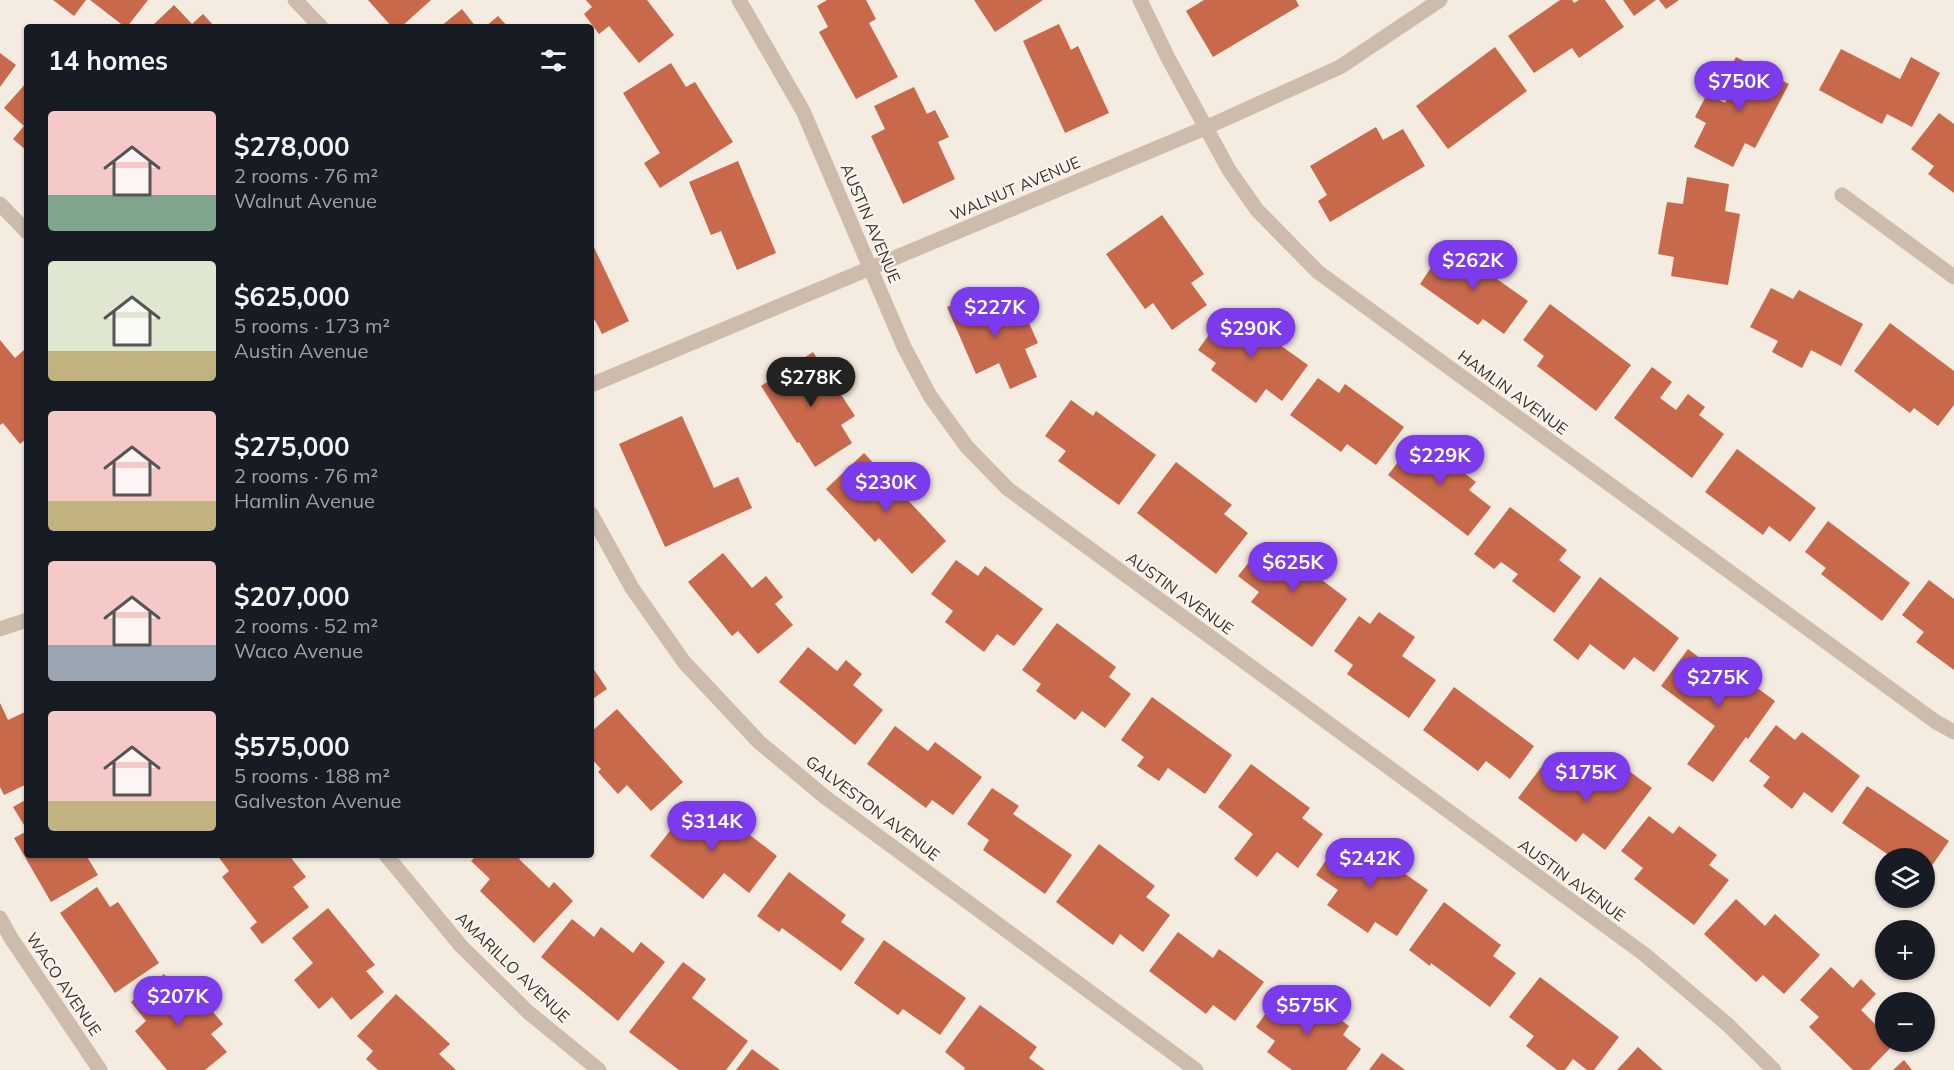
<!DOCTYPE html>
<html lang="en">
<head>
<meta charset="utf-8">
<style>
  :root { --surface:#171b24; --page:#242831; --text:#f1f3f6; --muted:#9ea1a6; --accent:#7c3aed }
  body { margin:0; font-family:Mulish,sans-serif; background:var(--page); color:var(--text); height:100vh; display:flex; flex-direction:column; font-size:22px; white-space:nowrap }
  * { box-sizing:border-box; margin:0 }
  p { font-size:20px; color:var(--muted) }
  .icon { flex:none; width:33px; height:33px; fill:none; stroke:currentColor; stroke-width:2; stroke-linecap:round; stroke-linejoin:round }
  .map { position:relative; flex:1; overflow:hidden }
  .details { position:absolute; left:24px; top:24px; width:570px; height:834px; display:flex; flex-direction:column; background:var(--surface); border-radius:6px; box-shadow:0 2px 4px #0004 }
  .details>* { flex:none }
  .controls { position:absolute; left:1875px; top:848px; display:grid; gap:12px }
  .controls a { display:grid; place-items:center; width:60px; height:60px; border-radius:50%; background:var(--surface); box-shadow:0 2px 4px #0004; font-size:30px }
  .price { position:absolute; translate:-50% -51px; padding:0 14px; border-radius:21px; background:var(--accent); color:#fff; font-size:20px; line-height:39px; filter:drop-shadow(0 2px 3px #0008) }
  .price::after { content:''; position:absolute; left:50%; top:36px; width:18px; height:14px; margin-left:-9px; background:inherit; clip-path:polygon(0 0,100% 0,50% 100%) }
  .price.current { background:#222; color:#fff }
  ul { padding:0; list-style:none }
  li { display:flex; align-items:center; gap:18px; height:150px; padding:0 24px }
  li span { display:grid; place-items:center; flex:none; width:168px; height:120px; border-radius:6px; color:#555 }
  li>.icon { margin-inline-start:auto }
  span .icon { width:72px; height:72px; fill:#fffc; stroke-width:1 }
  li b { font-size:26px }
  h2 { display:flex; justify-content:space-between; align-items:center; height:72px; padding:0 24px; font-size:26px }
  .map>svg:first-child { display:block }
</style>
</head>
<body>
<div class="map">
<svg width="1954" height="1070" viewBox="0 0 1954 1070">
  <rect width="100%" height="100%" fill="#f4ebe1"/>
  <g fill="#c8694b">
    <path d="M53 0H86L74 16Z"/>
    <path d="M90 0H148L127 27H125Z"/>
    <path d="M368 0H431L401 27H392Z"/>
    <path d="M586 0H647L674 35 639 63 609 26 599 34 584 14 592 7Z"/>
    <path d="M827 0H866L876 19 869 23 898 77 856 99 819 32 828 27 817 6Z"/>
    <path d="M974 0H1043L995 32Z"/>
    <path d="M1204 0H1296L1299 6 1213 57 1186 11Z"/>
    <path d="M1560 0H1572L1574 3 1579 0H1605L1624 27 1579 58 1572 48 1534 73 1508 36Z"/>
    <path d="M1623 0H1656L1634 16Z"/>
    <path d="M1659 0H1679L1666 9Z"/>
    <path d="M174 5 192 24 203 14 215 27H151Z"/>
    <path d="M462 9 476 27H440Z"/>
    <path d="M498 16 508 27H485Z"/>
    <path d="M1059 24 1071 50 1078 46 1109 113 1065 133 1023 41Z"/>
    <path d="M1495 47 1527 91 1448 149 1416 106Z"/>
    <path d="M1841 49 1900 79 1911 57 1940 73 1912 127 1887 114 1882 124 1819 90Z"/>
    <path d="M0 53 16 65 0 87Z"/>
    <path d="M1736 57 1789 84 1755 148 1745 143 1733 167 1694 147 1706 123 1695 117 1707 94 1725 103 1733 87 1723 81Z"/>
    <path d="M671 63 686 87 695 82 733 142 660 188 644 163 660 153 623 93Z"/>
    <path d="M27 82V151L13 139 24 126 4 108Z"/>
    <path d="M914 87 927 114 935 110 949 137 938 142 955 179 903 204 871 136 885 129 874 106Z"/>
    <path d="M1939 113 1954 124V193L1928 174 1934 166 1911 149Z"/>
    <path d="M1376 127 1383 140 1403 129 1425 166 1330 222 1318 201 1327 195 1310 166Z"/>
    <path d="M738 161 776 253 737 270 721 231 711 235 689 182Z"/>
    <path d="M1687 177 1729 184 1725 211 1740 214 1728 285 1671 276 1674 257 1658 254 1667 202 1683 204Z"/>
    <path d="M1162 215 1204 274 1191 283 1207 305 1172 330 1153 303 1145 309 1106 254Z"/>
    <path d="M591 241 629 321 602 334 595 320 591 323Z"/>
    <path d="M1447 244 1528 301 1504 334 1483 319 1478 325 1420 284Z"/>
    <path d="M1771 288 1793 299 1799 290 1863 324 1841 366 1811 350 1802 368 1772 352 1778 341 1750 327Z"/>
    <path d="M988 289 1002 322 1024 312 1038 343 1025 349 1037 377 1010 389 999 363 976 374 947 307Z"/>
    <path d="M1550 304 1631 365 1596 411 1537 366 1544 356 1523 340Z"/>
    <path d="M1228 308 1308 365 1282 401 1266 389 1256 403 1211 370 1216 363 1198 350Z"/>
    <path d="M1890 323 1954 371V405L1938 426 1914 408 1910 413 1854 371Z"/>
    <path d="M0 340 15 358 24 350 27 353V438L20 444 3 423 0 425Z"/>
    <path d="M813 352 855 416 841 425 852 443 815 467 799 442 797 443 761 386Z"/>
    <path d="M1652 367 1672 382 1660 398 1676 410 1688 394 1705 407 1699 415 1724 434 1692 478 1614 418Z"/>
    <path d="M1318 378 1339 393 1345 384 1404 427 1376 465 1347 444 1341 452 1290 415Z"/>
    <path d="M1071 400 1093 416 1096 411 1156 455 1119 505 1058 461 1066 451 1045 436Z"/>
    <path d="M682 416 714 488 738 477 752 508 665 547 619 444Z"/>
    <path d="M1417 437 1476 482 1469 490 1491 507 1468 536 1388 475Z"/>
    <path d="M1737 449 1816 508 1790 542 1769 526 1763 535 1705 492Z"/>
    <path d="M864 453 946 541 912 574 879 538 875 542 826 489Z"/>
    <path d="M1176 462 1232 505 1224 514 1248 533 1216 574 1137 513Z"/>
    <path d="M1510 507 1567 550 1559 560 1581 577 1554 613 1512 581 1518 574 1501 562 1494 569 1474 554Z"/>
    <path d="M1828 521 1910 583 1882 621 1821 574 1826 568 1805 552Z"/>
    <path d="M1265 542 1288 559 1294 551 1326 575 1322 580 1347 599 1312 647 1251 602 1259 592 1238 576Z"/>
    <path d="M723 553 752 588 766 576 783 597 775 604 793 625 758 654 738 631 732 636 688 582Z"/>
    <path d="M956 560 978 576 985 566 1043 609 1014 646 997 634 984 652 945 622 953 611 931 594Z"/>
    <path d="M1600 577 1679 638 1654 672 1634 657 1624 670 1590 644 1578 660 1553 640Z"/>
    <path d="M1929 580 1954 599V670L1916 642 1924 632 1902 615Z"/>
    <path d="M1379 612 1415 637 1402 656 1436 680 1409 718 1347 674 1353 665 1334 651 1359 616 1370 624Z"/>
    <path d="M1057 623 1116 667 1109 677 1131 694 1105 728 1082 711 1075 720 1036 691 1041 684 1022 670Z"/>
    <path d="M808 647 837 671 846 660 862 674 853 685 883 710 855 745 779 682Z"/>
    <path d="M1688 649 1709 665 1715 657 1775 701 1748 739 1746 737 1713 782 1687 764 1715 726 1661 686Z"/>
    <path d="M591 665 607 689 591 700Z"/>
    <path d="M1454 687 1534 746 1510 779 1486 761 1478 771 1423 730Z"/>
    <path d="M1152 697 1232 755 1205 794 1168 768 1159 781 1137 766 1144 757 1121 740Z"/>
    <path d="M0 703 8 720 25 712 27 717V784L4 795 0 787Z"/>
    <path d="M617 709 683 782 651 811 627 785 618 794 598 772 601 769 591 758V732Z"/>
    <path d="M1776 725 1795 740 1802 732 1860 776 1832 813 1804 792 1792 809 1763 786 1770 777 1749 761Z"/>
    <path d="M895 726 928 751 935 742 982 777 953 815 932 800 926 808 867 764Z"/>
    <path d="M1584 756 1597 766 1579 787 1567 777Z"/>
    <path d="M1545 762 1581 790 1598 768 1615 781 1625 768 1652 788 1605 850 1583 833 1576 842 1518 798Z"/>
    <path d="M1251 764 1310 808 1302 818 1323 834 1298 868 1277 852 1257 877 1234 859 1253 834 1218 807Z"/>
    <path d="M1867 786 1949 841 1924 877V858H1893L1842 823Z"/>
    <path d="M992 788 1019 806 1013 814 1072 855 1045 894 983 850 989 840 967 824Z"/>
    <path d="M27 799V830L13 807Z"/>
    <path d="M693 802 713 818 719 811 777 856 749 893 724 873 703 899 650 856Z"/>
    <path d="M1649 816 1673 834 1679 826 1717 855 1709 865 1729 880 1694 925 1634 879 1643 868 1621 851Z"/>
    <path d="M27 831V855H86L98 875 51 902 14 838Z"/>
    <path d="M1341 838 1362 854 1367 847 1428 890 1397 936 1375 922 1368 933 1327 905 1338 890 1316 875Z"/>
    <path d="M1099 844 1155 886 1146 897 1170 915 1143 952 1120 934 1113 945 1056 902Z"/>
    <path d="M217 855H289L306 877 293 887 309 907 262 944 250 928 257 922 222 877 229 871Z"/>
    <path d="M477 855H523L519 859 549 888 554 882 573 901 534 943 480 891 490 879 471 861Z"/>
    <path d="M789 872 846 915 841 922 865 939 841 971 782 928 779 932 757 916Z"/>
    <path d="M97 887 110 907 118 902 159 963 115 993 60 913Z"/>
    <path d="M1736 899 1765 926 1775 914 1820 955 1784 994 1763 975 1756 982 1704 934Z"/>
    <path d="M1444 902 1501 945 1493 956 1516 973 1490 1007 1431 963 1430 966 1409 950Z"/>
    <path d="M328 908 375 965 366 971 384 992 351 1020 332 997 319 1009 294 980 313 963 292 938Z"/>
    <path d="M572 919 594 937 601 927 633 953 641 942 665 962 618 1021 541 957Z"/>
    <path d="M1178 932 1213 958 1219 949 1264 982 1235 1021 1213 1005 1206 1014 1149 971Z"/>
    <path d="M884 940 966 998 940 1035 903 1009 898 1015 854 983Z"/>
    <path d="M683 962 706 979 692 998 748 1041 726 1070H679L629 1032Z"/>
    <path d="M1831 967 1853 988 1861 979 1876 994 1861 1010 1875 1024 1881 1017 1886 1021V1041H1897L1869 1070H1853L1809 1027 1819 1017 1800 1000Z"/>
    <path d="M164 974 183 997 194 989 223 1024 211 1034 227 1052 205 1070H167L135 1031 146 1021 131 1002Z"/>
    <path d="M1540 977 1619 1037 1594 1070H1587L1573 1059 1565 1070H1557L1526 1046 1534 1036 1509 1017Z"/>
    <path d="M1281 992 1302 1007 1309 997 1349 1026 1343 1035 1361 1049 1346 1070H1292L1267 1052 1275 1041 1256 1027Z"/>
    <path d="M396 994 450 1044 439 1054 456 1070H378L366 1059 373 1051 357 1036Z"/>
    <path d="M980 1005 1037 1047 1029 1058 1045 1070H964L965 1068 945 1052Z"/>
    <path d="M1638 1047 1663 1070H1617Z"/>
    <path d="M752 1049 780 1070H736Z"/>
    <path d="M1382 1053 1405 1070H1369Z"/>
    <path d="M1904 1060 1912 1070H1893Z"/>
  </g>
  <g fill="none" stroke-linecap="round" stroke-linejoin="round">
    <g stroke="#cdbbac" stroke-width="15">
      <path d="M295 0 321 27"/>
      <path d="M739 0 803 111 904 347 930 396 967 447 1008 489 1644 954 1727 1024 1774 1070"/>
      <path d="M1140 0 1168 58 1229 170 1257 210 1318 272 1936 722 1954 732"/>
      <path d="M1842 195 1954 277"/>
      <path d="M0 204 27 232"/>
      <path d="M591 385 1205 128 1340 67 1440 0"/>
      <path d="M591 514 632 588 684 662 759 742 825 797 1196 1070"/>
      <path d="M0 629 27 620"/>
      <path d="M386 855 461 946 528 1012 599 1070"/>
      <path d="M0 918 11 938 100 1070"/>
    </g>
  </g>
  <g text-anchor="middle" stroke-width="4.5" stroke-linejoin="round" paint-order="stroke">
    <g font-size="16" fill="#3b302b" stroke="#fbf5ee">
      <text transform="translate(1015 188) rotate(-23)" y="6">WALNUT AVENUE</text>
      <text transform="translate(871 223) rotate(67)" y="6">AUSTIN AVENUE</text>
      <text transform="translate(1513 392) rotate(36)" y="6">HAMLIN AVENUE</text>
      <text transform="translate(1180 593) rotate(36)" y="6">AUSTIN AVENUE</text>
      <text transform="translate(873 808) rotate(37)" y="6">GALVESTON AVENUE</text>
      <text transform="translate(1572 880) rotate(36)" y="6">AUSTIN AVENUE</text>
      <text transform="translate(513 967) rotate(44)" y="6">AMARILLO AVENUE</text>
      <text transform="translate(64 984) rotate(56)" y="6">WACO AVENUE</text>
    </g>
  </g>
</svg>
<div class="controls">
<a><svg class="icon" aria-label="layers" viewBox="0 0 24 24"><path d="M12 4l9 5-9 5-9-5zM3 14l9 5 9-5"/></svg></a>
<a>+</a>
<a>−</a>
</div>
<b class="price" style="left:1739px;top:112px">$750K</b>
<b class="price" style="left:1473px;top:291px">$262K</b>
<b class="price" style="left:995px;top:338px">$227K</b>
<b class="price" style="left:1251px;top:359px">$290K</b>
<b class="price current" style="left:811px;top:408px">$278K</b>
<b class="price" style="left:1440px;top:486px">$229K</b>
<b class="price" style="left:886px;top:513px">$230K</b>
<b class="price" style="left:1293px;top:593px">$625K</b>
<b class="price" style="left:1718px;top:708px">$275K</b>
<b class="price" style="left:1586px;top:803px">$175K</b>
<b class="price" style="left:712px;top:852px">$314K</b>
<b class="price" style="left:1370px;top:889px">$242K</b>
<b class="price" style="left:178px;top:1027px">$207K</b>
<b class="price" style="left:1307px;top:1036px">$575K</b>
<section class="details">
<h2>14 homes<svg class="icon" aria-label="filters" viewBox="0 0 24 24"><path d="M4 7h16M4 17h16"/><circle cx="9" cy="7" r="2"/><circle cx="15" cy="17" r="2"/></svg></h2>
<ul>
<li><span style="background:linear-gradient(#f6c9c9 70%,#7fa58c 0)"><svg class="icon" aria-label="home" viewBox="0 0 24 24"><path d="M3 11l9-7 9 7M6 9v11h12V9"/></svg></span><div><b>$278,000</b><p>2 rooms · 76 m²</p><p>Walnut Avenue</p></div></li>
<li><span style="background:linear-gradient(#dfe7d0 75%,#c2b280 0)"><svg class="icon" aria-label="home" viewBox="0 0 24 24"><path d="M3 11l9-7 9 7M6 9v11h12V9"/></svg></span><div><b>$625,000</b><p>5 rooms · 173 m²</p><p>Austin Avenue</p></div></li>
<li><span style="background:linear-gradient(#f6c9c9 75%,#c2b280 0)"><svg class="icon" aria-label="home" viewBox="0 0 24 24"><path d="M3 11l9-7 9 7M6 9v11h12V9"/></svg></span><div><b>$275,000</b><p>2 rooms · 76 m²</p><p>Hamlin Avenue</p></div></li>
<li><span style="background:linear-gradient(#f6c9c9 70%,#9aa5b1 0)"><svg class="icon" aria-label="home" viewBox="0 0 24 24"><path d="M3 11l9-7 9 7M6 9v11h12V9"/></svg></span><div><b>$207,000</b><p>2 rooms · 52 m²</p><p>Waco Avenue</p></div></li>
<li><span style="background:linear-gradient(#f6c9c9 75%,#c2b280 0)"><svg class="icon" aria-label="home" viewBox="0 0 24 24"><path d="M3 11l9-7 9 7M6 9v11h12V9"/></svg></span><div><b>$575,000</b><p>5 rooms · 188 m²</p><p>Galveston Avenue</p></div></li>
</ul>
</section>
</div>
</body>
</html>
